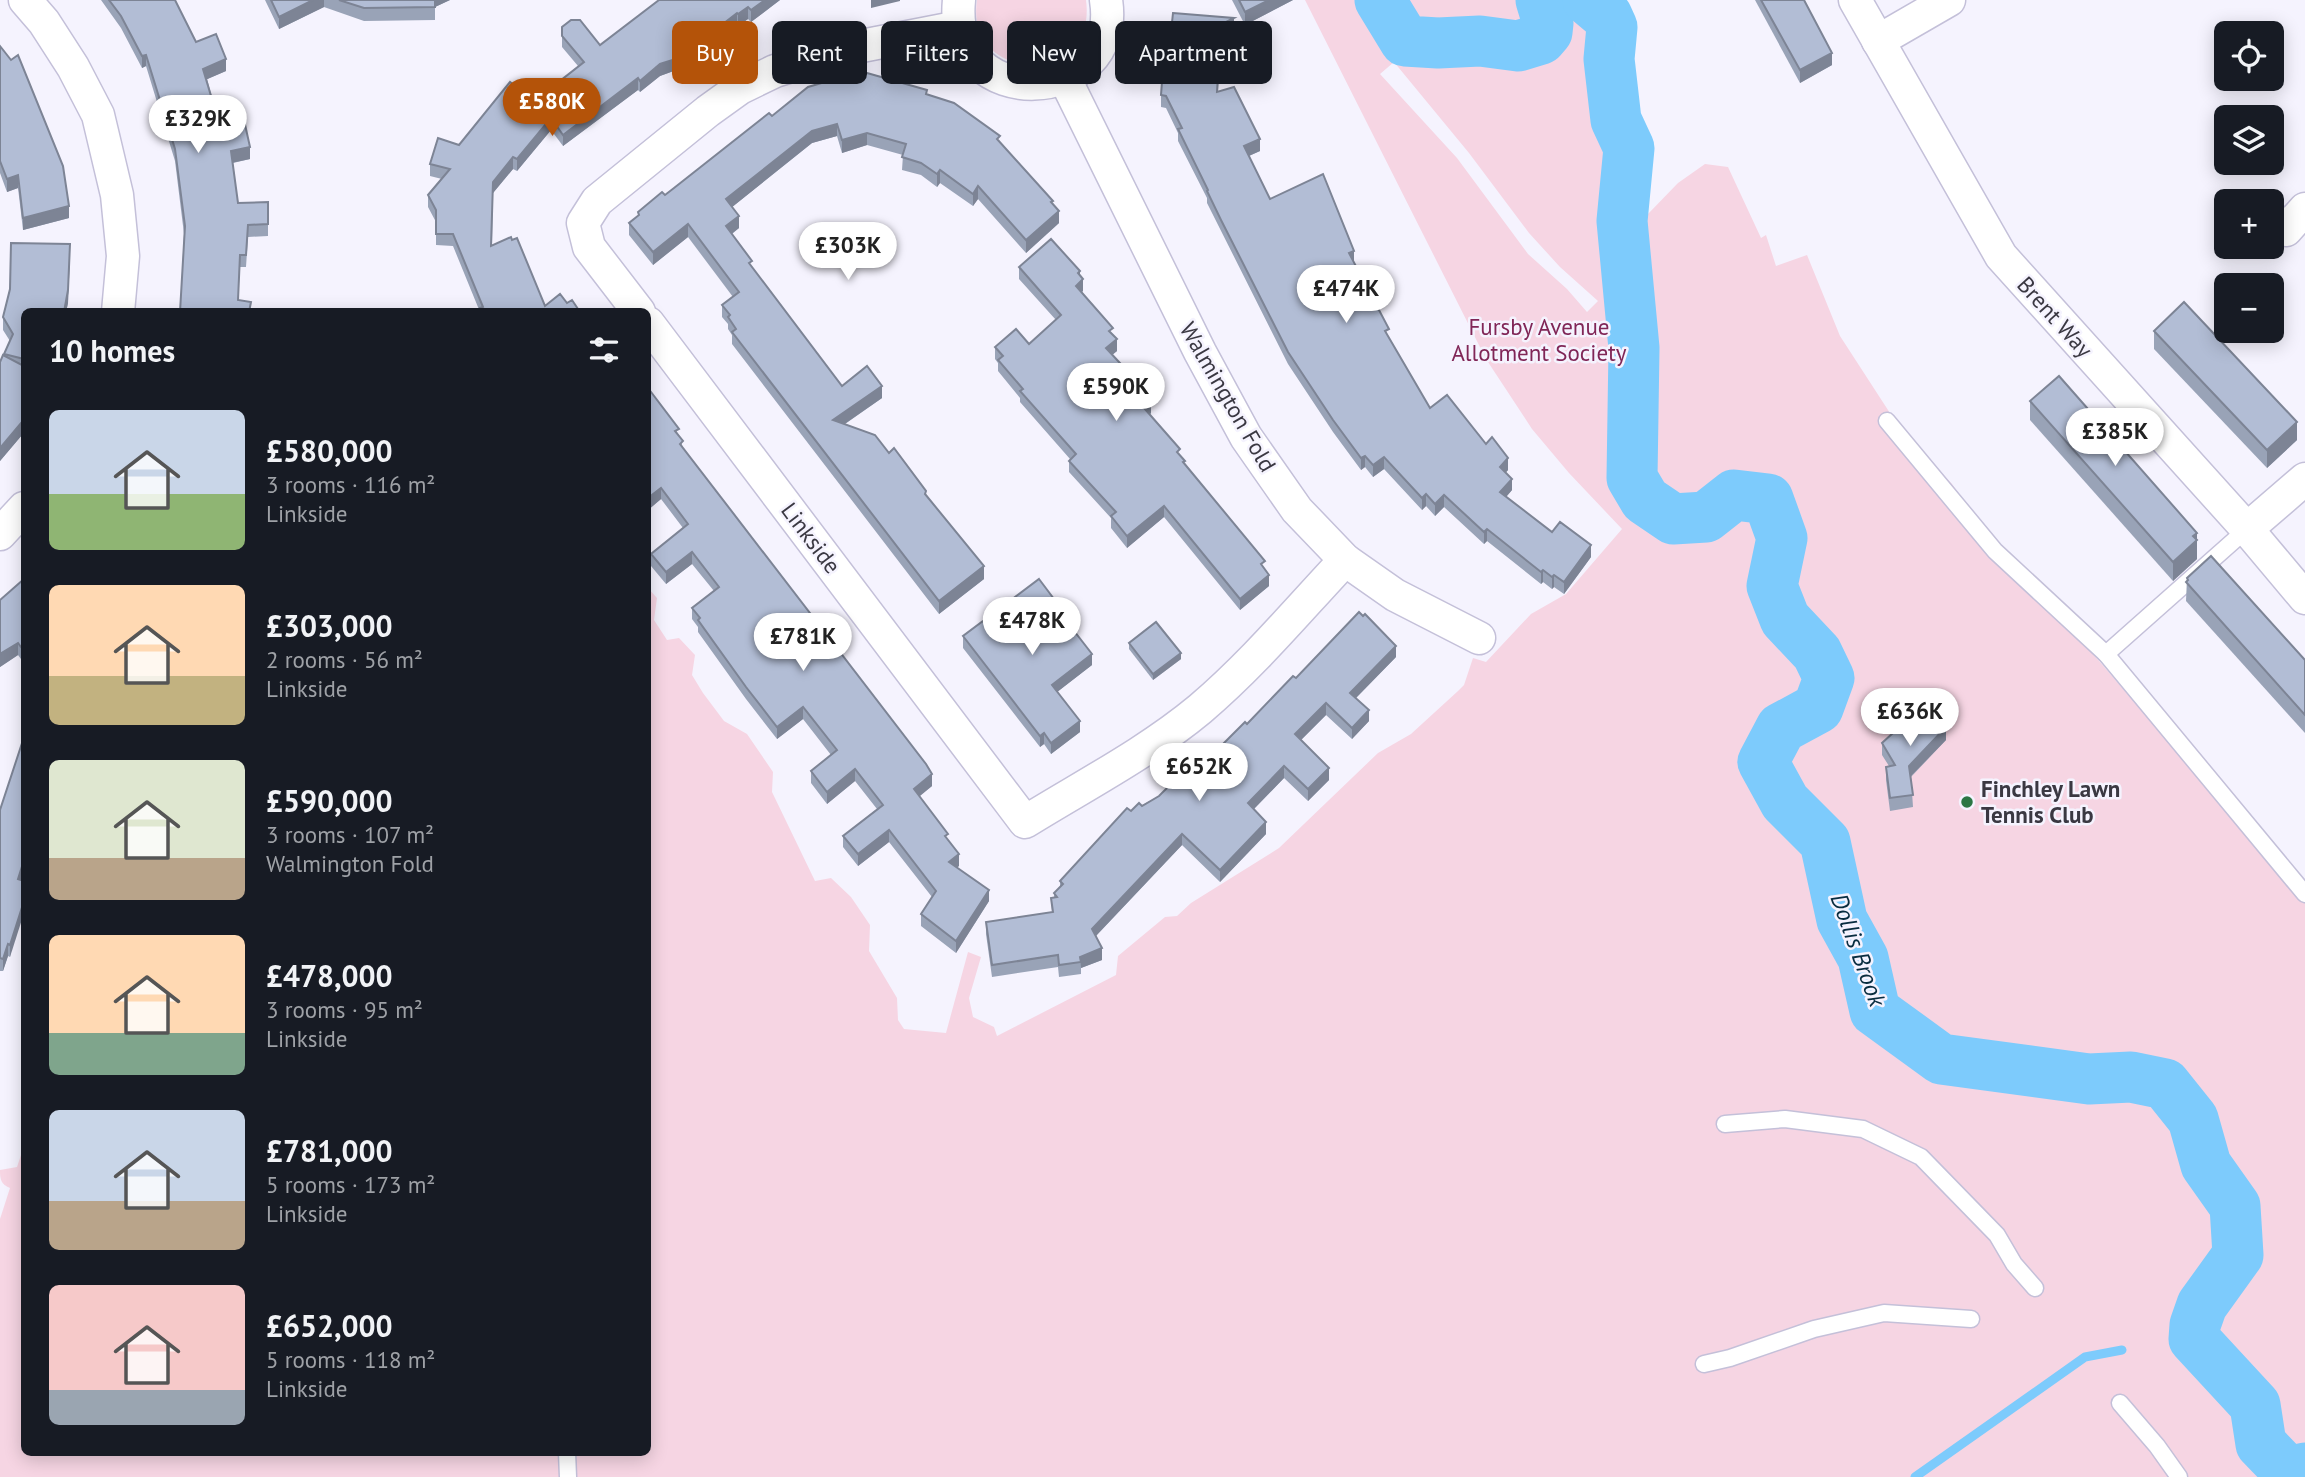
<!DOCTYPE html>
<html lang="en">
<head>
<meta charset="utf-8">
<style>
  :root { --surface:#171b24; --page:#242831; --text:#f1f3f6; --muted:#9ea1a6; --accent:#b45309 }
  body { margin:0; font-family:"PT Sans",sans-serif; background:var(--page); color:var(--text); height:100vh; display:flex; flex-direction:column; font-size:26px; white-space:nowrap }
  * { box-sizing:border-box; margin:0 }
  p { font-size:23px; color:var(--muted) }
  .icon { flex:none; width:38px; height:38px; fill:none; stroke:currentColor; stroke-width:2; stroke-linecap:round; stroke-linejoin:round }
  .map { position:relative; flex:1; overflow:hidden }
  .panel { position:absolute; left:21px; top:308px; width:630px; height:1148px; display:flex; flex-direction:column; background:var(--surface); border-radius:10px; box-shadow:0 4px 18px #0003 }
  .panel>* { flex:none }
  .hud { position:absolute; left:672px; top:21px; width:665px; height:63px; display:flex; gap:14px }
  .controls { position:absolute; left:2214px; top:21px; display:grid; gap:14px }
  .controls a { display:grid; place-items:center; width:70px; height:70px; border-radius:10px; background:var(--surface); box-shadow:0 4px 18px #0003; font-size:35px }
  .price { position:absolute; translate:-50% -60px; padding:0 16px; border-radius:24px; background:#fff; color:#222; font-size:23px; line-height:46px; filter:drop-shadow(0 2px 4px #0008) }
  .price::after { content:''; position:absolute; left:50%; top:42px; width:21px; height:16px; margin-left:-10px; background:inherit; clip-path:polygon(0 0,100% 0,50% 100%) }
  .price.selected { background:var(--accent); color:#fff }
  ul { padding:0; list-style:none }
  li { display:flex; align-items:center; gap:21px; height:175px; padding:0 28px }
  li span { display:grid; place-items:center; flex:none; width:196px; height:140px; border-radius:10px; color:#555 }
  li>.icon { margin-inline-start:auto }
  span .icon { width:84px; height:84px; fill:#fffc; stroke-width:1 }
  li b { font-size:30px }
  h2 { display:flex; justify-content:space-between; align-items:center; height:84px; padding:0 28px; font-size:30px }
  .chip { padding:0 24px; border-radius:10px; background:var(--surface); box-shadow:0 4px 18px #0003; font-size:24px; line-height:63px }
  .chip.selected { background:var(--accent); color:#fff }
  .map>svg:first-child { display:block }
</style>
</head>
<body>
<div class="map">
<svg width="2305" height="1477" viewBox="0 0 2305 1477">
  <rect width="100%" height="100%" fill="#f5f3fe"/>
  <g fill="#f6d5e3" fill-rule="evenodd">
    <path d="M977 0H1086C1098 87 964 85 977 0Z"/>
    <path d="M1305 0H1608L1616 6 1621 19 1615 56 1628 111 1621 116C1626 124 1635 136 1637 145 1641 170 1620 190 1636 215H1647L1678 183 1705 164 1728 167 1761 238 1766 235 1776 266 1807 255 1840 336 1899 427 1952 484 1992 541 2100 662 2305 902V1477H0V1219L10 1188C1 1184 0 1180 0 1170L17 1167 24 1146V1452H648V588L657 598 654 620 667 640 679 638 695 655 692 675 703 693 724 721 747 734 773 772 772 792 815 881 831 878 851 897 870 925 869 951 897 998 898 1020 904 1029 946 1033 968 952 981 957 969 998 973 1017 994 1027 997 1036 1116 975 1118 956 1165 917 1177 916 1191 903 1279 848 1378 753 1411 734 1458 691 1464 685 1473 658 1486 662 1531 614 1566 594 1622 529 1569 473 1532 429 1486 359ZM1394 62 1469 153 1529 233 1560 267 1598 301 1587 312 1567 289 1528 254 1457 158 1380 74Z"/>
  </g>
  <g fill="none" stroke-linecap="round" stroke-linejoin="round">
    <path stroke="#7dcbfc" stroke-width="9" d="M1915 1477 2085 1357 2122 1350"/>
    <g stroke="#7dcbfc" stroke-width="51">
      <path d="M1380 0 1405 41 1438 43 1480 41 1518 46 1541 39 1547 32 1548 23 1541 0"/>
      <path d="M1588 0 1607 16 1612 27 1609 59 1616 120 1629 148 1622 221 1634 348 1632 478 1645 500 1673 519 1706 517 1734 495 1768 499 1782 538 1772 586 1785 619 1817 653 1829 678 1818 708 1781 728 1763 762 1785 802 1825 842 1842 920 1863 958 1875 1011 1941 1059 2089 1079 2131 1077 2165 1084 2193 1119 2206 1165 2235 1206 2238 1255 2202 1305 2195 1325 2194 1339 2255 1405 2261 1444 2288 1472 2305 1468"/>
    </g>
    <defs>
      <g id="lane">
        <path d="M1887 421 1995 551 2106 654 2305 894"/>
        <path d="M2106 654 2247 529"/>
        <path d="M1725 1124 1785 1119 1863 1129 1921 1157 1997 1235 2014 1264 2035 1288"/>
        <path d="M1704 1364 1730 1358 1814 1329 1884 1313 1971 1319"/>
        <path d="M2120 1403 2157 1446 2179 1477"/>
        <path d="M567 1452 568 1477"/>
      </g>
      <g id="street">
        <path d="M25 0 44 22 73 67 98 115 117 195 123 256 118 312"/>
        <path d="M959 0C947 116 1123 107 1106 0"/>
        <path d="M1855 0 2001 256 2247 529 2305 598"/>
        <path d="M1878 41 1949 0"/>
        <path d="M1065 79 1200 352 1246 437 1297 510 1345 560 1395 595 1479 638"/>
        <path d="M2272 218 2286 230 2305 209"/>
        <path d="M639 312 589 247 583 223 597 201 708 111 740 88 775 71 846 49 959 27"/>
        <path d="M648 323 1025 822C1083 786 1147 753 1200 709 1253 664 1298 610 1345 560"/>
        <path d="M2247 529 2305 479"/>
        <path d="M0 534 24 508"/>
      </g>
    </defs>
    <use href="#lane" stroke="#c4c0d9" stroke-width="19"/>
    <use href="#street" stroke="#c4c0d9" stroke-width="35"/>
    <use href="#lane" stroke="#fff" stroke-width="16"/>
    <use href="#street" stroke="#fff" stroke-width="32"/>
  </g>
  <g fill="#99a3b7">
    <path d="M101 0H175L196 42 226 71 207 79 220 126 250 159 233 163 238 203 268 202V236L248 237 246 267H240L238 300 251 312H180L184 234 175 161 146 66 142 68 121 28Z"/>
    <path d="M265 0H450L435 7V20L364 21 324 7 279 29Z"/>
    <path d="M659 0H780L751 22 748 19 738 26 737 25 679 69 660 76 640 92 638 90 563 146 551 130 517 171 513 169 493 193 492 245 545 306 567 303 580 312H480L453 246 436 245V222L428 207V195L442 179 430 176V164L530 98 547 91 578 66 562 47V27L600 45Z"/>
    <path d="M1232 0H1293L1245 25Z"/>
    <path d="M1755 0H1804L1832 65 1800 83Z"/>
    <path d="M1234 31 1182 57 1219 72 1218 92 1260 151 1249 156 1270 199 1354 263 1389 338 1430 408 1486 444 1508 470 1506 472 1512 490 1506 497 1552 532 1591 557 1564 594 1554 587 1552 589 1543 582 1541 584 1487 541 1484 544 1444 507 1435 516 1426 506 1422 510 1384 469 1373 477 1365 467 1361 470 1333 432 1288 364 1207 203V198L1178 141V133L1166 108 1161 107V95L1169 56Z"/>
    <path d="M0 46 69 218 23 230 18 188 7 192 0 173Z"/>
    <path d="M927 94 1000 142 1053 204 1059 223 1026 253 978 199 973 206 940 183 937 187 921 175 902 170 903 155 867 145 842 153 837 136 812 143 732 207 739 228 732 234 752 267 842 386 882 398 845 424 889 453 926 495 984 579 939 614 732 344V335L728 329V324L722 317V305L733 297 688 237 653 265 629 235V223L638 216V212L665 195 772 116Z"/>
    <path d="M11 243 70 244 68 303 66 312H24V430L22 435 0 461V362L10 341 3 330V317L10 289Z"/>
    <path d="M1019 267 1080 276 1083 291 1081 292 1113 335 1117 351 1112 355 1145 395 1151 413 1149 415 1180 456 1185 464 1265 569 1269 586 1240 610 1164 517 1127 548 1111 528V518L1069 472V461L1070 459 1020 402V398L998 371V363L995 359V347L1029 344 1056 320 1019 279Z"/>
    <path d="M2154 331 2297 440 2267 468 2154 349Z"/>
    <path d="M648 388 679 435 683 448 932 786 919 796 948 840 959 866 957 867 989 901 956 953 921 926V914L932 897 889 842 858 866 843 847V836L877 809 855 781 827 804 811 783V771L831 755 803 719 777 739 746 699 698 632V627L692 619V608L714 591 692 564 666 584 651 566V554L683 528 661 499 648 510Z"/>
    <path d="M2030 401 2197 533V559L2173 581 2030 420Z"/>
    <path d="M2187 578 2305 660V733L2186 601Z"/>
    <path d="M24 579V663L18 655 0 667V600Z"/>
    <path d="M1057 608 1092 665 1057 692 1080 732 1051 754 1044 744 1040 747 963 648V636Z"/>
    <path d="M1129 643 1181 659 1153 680 1129 649Z"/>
    <path d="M1396 657 1356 698 1369 721 1352 739 1326 715 1301 740 1329 780 1308 801 1284 778 1254 809 1266 834 1220 882 1182 845 1096 936 1102 960 1081 968V974L1059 977 1058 967 992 977 986 934V922L1052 912 1051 898 1054 897V893L1060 887V881L1131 811 1159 796 1189 773 1200 767 1296 678Z"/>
    <path d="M24 737V872L22 881 10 957 8 956 3 971H0V810Z"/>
    <path d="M1946 740 1911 777 1913 807 1890 811 1886 780V767L1889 766 1882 755V743Z"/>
  </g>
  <g fill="#7d8495">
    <path d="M313 0H324V7L279 29V17Z"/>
    <path d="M435 0H450L435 7Z"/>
    <path d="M765 0H780L751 22V10Z"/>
    <path d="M871 0H900V1L871 8Z"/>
    <path d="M1269 0H1293L1245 25V12Z"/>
    <path d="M748 7V19L738 26V14Z"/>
    <path d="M737 13V25L679 69 660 76 640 92V81L660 64Z"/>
    <path d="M1234 18V31L1169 64V51Z"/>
    <path d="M1832 53V65L1800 83V70Z"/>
    <path d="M146 55V66L142 68V56Z"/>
    <path d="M226 59V71L203 81V69Z"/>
    <path d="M638 78V90L563 146V135Z"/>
    <path d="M551 118V130L517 171V159Z"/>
    <path d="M837 124V136L812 143 726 212V199L812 131Z"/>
    <path d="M867 133V145L842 153V140Z"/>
    <path d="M1260 139V151L1244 158V146Z"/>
    <path d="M250 147V159L231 163V151Z"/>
    <path d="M513 157V169L493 193V182Z"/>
    <path d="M940 170V183L937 187V174Z"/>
    <path d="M18 175V188L7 192V179Z"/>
    <path d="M978 186V199L973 206V194Z"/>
    <path d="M69 206V218L23 230V218Z"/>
    <path d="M1059 211V223L1026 253V240Z"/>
    <path d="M739 216V228L726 238V226Z"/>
    <path d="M688 224V237L653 265V252Z"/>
    <path d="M1354 251V262L1349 253Z"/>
    <path d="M70 256 68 303 66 312H64Z"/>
    <path d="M1080 271V282L1083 279V291L1076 297 1078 273Z"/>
    <path d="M1117 339V351L1106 360V348Z"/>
    <path d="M882 386V398L833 432V420Z"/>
    <path d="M1151 401V413L1144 420V408Z"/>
    <path d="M24 417V430L22 435 0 461V448Z"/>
    <path d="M2297 422V440L2267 468V450Z"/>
    <path d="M1365 456V467L1361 470V458Z"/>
    <path d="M1384 457V469L1373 477V465Z"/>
    <path d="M1508 458V470L1500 479V467Z"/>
    <path d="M1512 479V490L1500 504V492Z"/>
    <path d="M661 488V499L648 510V498Z"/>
    <path d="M1426 494V506L1422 510V498Z"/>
    <path d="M1444 495V507L1435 516V504Z"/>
    <path d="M1164 506V517L1127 548V536Z"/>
    <path d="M1487 529V541L1484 544V532Z"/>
    <path d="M2197 533V559L2173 581V562Z"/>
    <path d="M1591 545V557L1564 594V582Z"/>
    <path d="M692 552V564L666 584V572Z"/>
    <path d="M984 566V579L939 614V601Z"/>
    <path d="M1543 570V582L1541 584V572Z"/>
    <path d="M1269 575V586L1240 610V599Z"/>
    <path d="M1554 575V587L1552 589V577Z"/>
    <path d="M18 643V655L0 667V654Z"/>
    <path d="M1396 646V657L1350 704V693Z"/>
    <path d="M1181 653V659L1153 680V674Z"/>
    <path d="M1092 654V665L1052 696V685Z"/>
    <path d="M1326 703V715L1295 746V734Z"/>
    <path d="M803 707V719L777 739V727Z"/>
    <path d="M1369 710V721L1352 739V728Z"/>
    <path d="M1080 721V732L1051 754V743Z"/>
    <path d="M1946 727V740L1909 778V766Z"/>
    <path d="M1044 733V744L1040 747V736Z"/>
    <path d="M1284 766V778L1248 815V803Z"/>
    <path d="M1329 768V780L1308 801V789Z"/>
    <path d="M855 769V781L827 804V792Z"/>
    <path d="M932 774V786L914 801V789Z"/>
    <path d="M1266 822V834L1220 882V870Z"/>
    <path d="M889 830V842L858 866V854Z"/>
    <path d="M1182 834V845L1092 940V929Z"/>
    <path d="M959 854V866L949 874V862Z"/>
    <path d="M24 860V872L18 892V879Z"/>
    <path d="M989 890V901L956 953V941Z"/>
    <path d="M24 901V913L10 957V945Z"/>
    <path d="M8 944V956L3 971V959Z"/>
    <path d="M1102 948V960L1081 968 1080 957Z"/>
  </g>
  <g fill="#b2bdd5" stroke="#7d8495" stroke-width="2">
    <path d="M109 0H175L196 42 216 34 226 59 203 69 220 126 244 120 250 147 231 151 238 203 268 202V224L248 225 246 255H240L238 300 251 302 249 312H180L185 226 175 149 146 55 142 56 121 16Z"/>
    <path d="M271 0H313L279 17Z"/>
    <path d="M339 0H435V7L364 8Z"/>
    <path d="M659 0H765L751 10 748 7 738 14 737 13 679 58 660 64 640 81 638 78 563 135 551 118 517 159 513 157 493 182 491 246 511 237 512 240 517 238 545 306 560 294 567 303 572 300 580 312H481L480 308 483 307 453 234H436V210L428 195 450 169 430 164 438 138 459 145 510 82 530 98 544 87 547 91 584 62 562 36V27L571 20H580L600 45Z"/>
    <path d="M1239 0H1269L1245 12Z"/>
    <path d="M1761 0H1804L1832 53 1800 70Z"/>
    <path d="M1173 13 1234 18 1169 51Z"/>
    <path d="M0 46 11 60 18 55 63 166 69 206 23 218 18 175 7 179 0 161Z"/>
    <path d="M1164 56 1219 60 1217 92 1234 87 1260 139 1244 146 1270 199 1323 174 1354 251 1349 253 1389 329 1385 331 1430 408 1447 395 1486 444 1492 437 1508 458 1500 467 1512 479 1500 492 1552 532 1560 522 1591 545 1564 582 1554 575 1552 577 1543 570 1541 572 1487 529 1484 532 1444 495 1435 504 1426 494 1422 498 1384 457 1373 465 1365 456 1361 458 1333 420 1288 352 1221 220 1207 191 1208 190 1178 129 1182 128 1166 96 1161 95Z"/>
    <path d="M867 73 927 90 926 94 954 103 1000 136 997 139 1053 201 1051 202 1059 211 1026 240 978 186 973 194 940 170 937 174 921 163 902 157 906 144 867 133 842 140 837 124 812 131 726 199 739 216 726 226 752 261 749 263 842 386 867 366 882 386 833 420 875 435 889 453 894 448 926 491 925 494 984 566 939 601 732 332 736 329 728 317 730 315 722 305 739 292 688 224 653 252 629 223 639 215 638 212 662 192 665 195 674 188 769 113 772 116 808 87 852 74 860 76Z"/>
    <path d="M1051 239 1080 271 1078 273 1083 279 1076 286 1113 328 1109 331 1117 339 1106 348 1145 390 1143 392 1151 401 1144 408 1180 449 1177 452 1185 461 1183 462 1265 561 1261 564 1269 575 1240 599 1164 506 1127 536 1111 516 1116 512 1069 461 1076 454 1020 391 1023 389 998 360 1003 356 995 347 1016 329 1029 344 1061 315 1019 267Z"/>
    <path d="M11 243 70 244 68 290 64 312H24V359L4 354 13 334 3 317 10 289Z"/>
    <path d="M2184 302 2297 422 2267 450 2154 331Z"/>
    <path d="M3 355 24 366V417L22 422 0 448V362Z"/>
    <path d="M2059 376 2197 533 2193 536 2197 540 2173 562 2030 401Z"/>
    <path d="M648 388 679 429 675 431 683 441 680 444 926 764 932 774 914 789 948 834 945 836 959 854 949 862 989 890 956 941 921 914 936 891 889 830 858 854 843 836 883 805 855 769 827 792 811 771 837 750 803 707 777 727 746 687 698 620 700 618 692 608 719 587 692 552 666 572 651 554 688 524 661 488 648 498Z"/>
    <path d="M2211 556 2305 660V715L2186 582 2188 580 2187 578Z"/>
    <path d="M24 579V651L18 643 0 654V600Z"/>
    <path d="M1039 579 1057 603 1054 605 1092 654 1052 685 1080 721 1051 743 1044 733 1040 736 963 636Z"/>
    <path d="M1359 612 1363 616 1365 614 1396 646 1350 693 1369 710 1352 728 1326 703 1295 734 1329 768 1308 789 1284 766 1248 803 1266 822 1220 870 1182 834 1092 929 1102 948 1080 957 1081 962 1059 965 1058 955 992 965 986 922 1053 912 1051 898 1057 897 1054 893 1063 884 1060 881 1127 808 1131 811 1139 803 1142 806 1159 796 1185 770 1189 773 1197 765 1200 767 1245 722 1247 724 1293 676 1296 678Z"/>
    <path d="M1156 622 1181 653 1153 674 1129 643Z"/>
    <path d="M1926 703 1946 727 1909 766 1913 795 1890 798 1886 767 1895 765 1882 743Z"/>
    <path d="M24 737V860L18 879 24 881V901L10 945 8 944 3 959 0 958V810Z"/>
  </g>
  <circle fill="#2c7644" stroke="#f5f3fe" stroke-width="2.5" cx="1967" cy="802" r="7"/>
  <g text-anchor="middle" stroke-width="5" stroke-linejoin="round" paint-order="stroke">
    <g font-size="23" fill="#3a3842" stroke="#f5f3fe">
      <text transform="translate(2055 317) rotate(48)" y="8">Brent Way</text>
      <text transform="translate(1228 397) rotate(60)" y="8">Walmington Fold</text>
      <text transform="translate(811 538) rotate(53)" y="8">Linkside</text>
    </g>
    <g font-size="23" fill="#802657" stroke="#f5f3fe">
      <text x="1539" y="335">Fursby Avenue<tspan x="1539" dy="26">Allotment Society</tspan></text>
    </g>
    <g font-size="23" font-weight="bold" fill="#3a3842" stroke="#f5f3fe" text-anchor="start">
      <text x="1981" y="797">Finchley Lawn<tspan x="1981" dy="26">Tennis Club</tspan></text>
    </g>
    <g font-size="24" font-style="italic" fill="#092d40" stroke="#f5f3fe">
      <text transform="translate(1858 950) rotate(70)" y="8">Dollis Brook</text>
    </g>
  </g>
</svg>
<div class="controls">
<a><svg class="icon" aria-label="locate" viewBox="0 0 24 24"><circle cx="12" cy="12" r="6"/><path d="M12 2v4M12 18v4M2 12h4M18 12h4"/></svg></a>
<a><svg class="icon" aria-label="layers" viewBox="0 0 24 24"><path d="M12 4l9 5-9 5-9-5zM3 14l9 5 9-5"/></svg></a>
<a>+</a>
<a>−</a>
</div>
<b class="price selected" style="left:552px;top:138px">£580K</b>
<b class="price" style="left:198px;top:155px">£329K</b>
<b class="price" style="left:848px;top:282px">£303K</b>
<b class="price" style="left:1346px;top:325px">£474K</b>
<b class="price" style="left:1116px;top:423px">£590K</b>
<b class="price" style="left:2115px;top:468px">£385K</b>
<b class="price" style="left:1032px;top:657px">£478K</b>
<b class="price" style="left:803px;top:673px">£781K</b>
<b class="price" style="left:1910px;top:748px">£636K</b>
<b class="price" style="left:1199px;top:803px">£652K</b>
<div class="hud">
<a class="chip selected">Buy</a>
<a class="chip">Rent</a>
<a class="chip">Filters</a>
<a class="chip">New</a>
<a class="chip">Apartment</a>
</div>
<section class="panel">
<h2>10 homes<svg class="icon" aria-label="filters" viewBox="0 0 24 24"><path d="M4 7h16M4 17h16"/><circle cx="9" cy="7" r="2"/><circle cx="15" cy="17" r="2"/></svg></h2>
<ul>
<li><span style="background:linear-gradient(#c9d6e8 60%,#8fb573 0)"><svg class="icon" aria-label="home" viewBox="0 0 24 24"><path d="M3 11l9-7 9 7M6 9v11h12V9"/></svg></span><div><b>£580,000</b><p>3 rooms · 116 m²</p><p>Linkside</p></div></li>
<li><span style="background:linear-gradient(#ffd9b3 65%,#c2b280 0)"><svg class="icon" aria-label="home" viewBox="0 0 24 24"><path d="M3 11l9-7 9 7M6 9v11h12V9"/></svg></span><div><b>£303,000</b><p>2 rooms · 56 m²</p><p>Linkside</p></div></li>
<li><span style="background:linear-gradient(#dfe7d0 70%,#b9a48a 0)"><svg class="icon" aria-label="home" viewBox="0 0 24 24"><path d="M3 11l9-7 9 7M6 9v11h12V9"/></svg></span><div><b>£590,000</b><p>3 rooms · 107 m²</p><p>Walmington Fold</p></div></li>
<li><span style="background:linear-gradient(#ffd9b3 70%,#7fa58c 0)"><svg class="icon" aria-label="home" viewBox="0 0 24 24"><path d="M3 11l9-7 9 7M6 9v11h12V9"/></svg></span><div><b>£478,000</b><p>3 rooms · 95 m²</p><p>Linkside</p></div></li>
<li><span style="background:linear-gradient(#c9d6e8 65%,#b9a48a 0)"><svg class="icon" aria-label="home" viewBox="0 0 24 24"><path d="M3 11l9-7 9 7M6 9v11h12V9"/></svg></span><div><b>£781,000</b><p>5 rooms · 173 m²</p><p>Linkside</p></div></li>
<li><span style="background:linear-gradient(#f6c9c9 75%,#9aa5b1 0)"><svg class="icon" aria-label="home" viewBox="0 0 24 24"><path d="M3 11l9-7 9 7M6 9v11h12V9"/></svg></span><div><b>£652,000</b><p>5 rooms · 118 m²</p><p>Linkside</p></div></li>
</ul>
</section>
</div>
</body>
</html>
